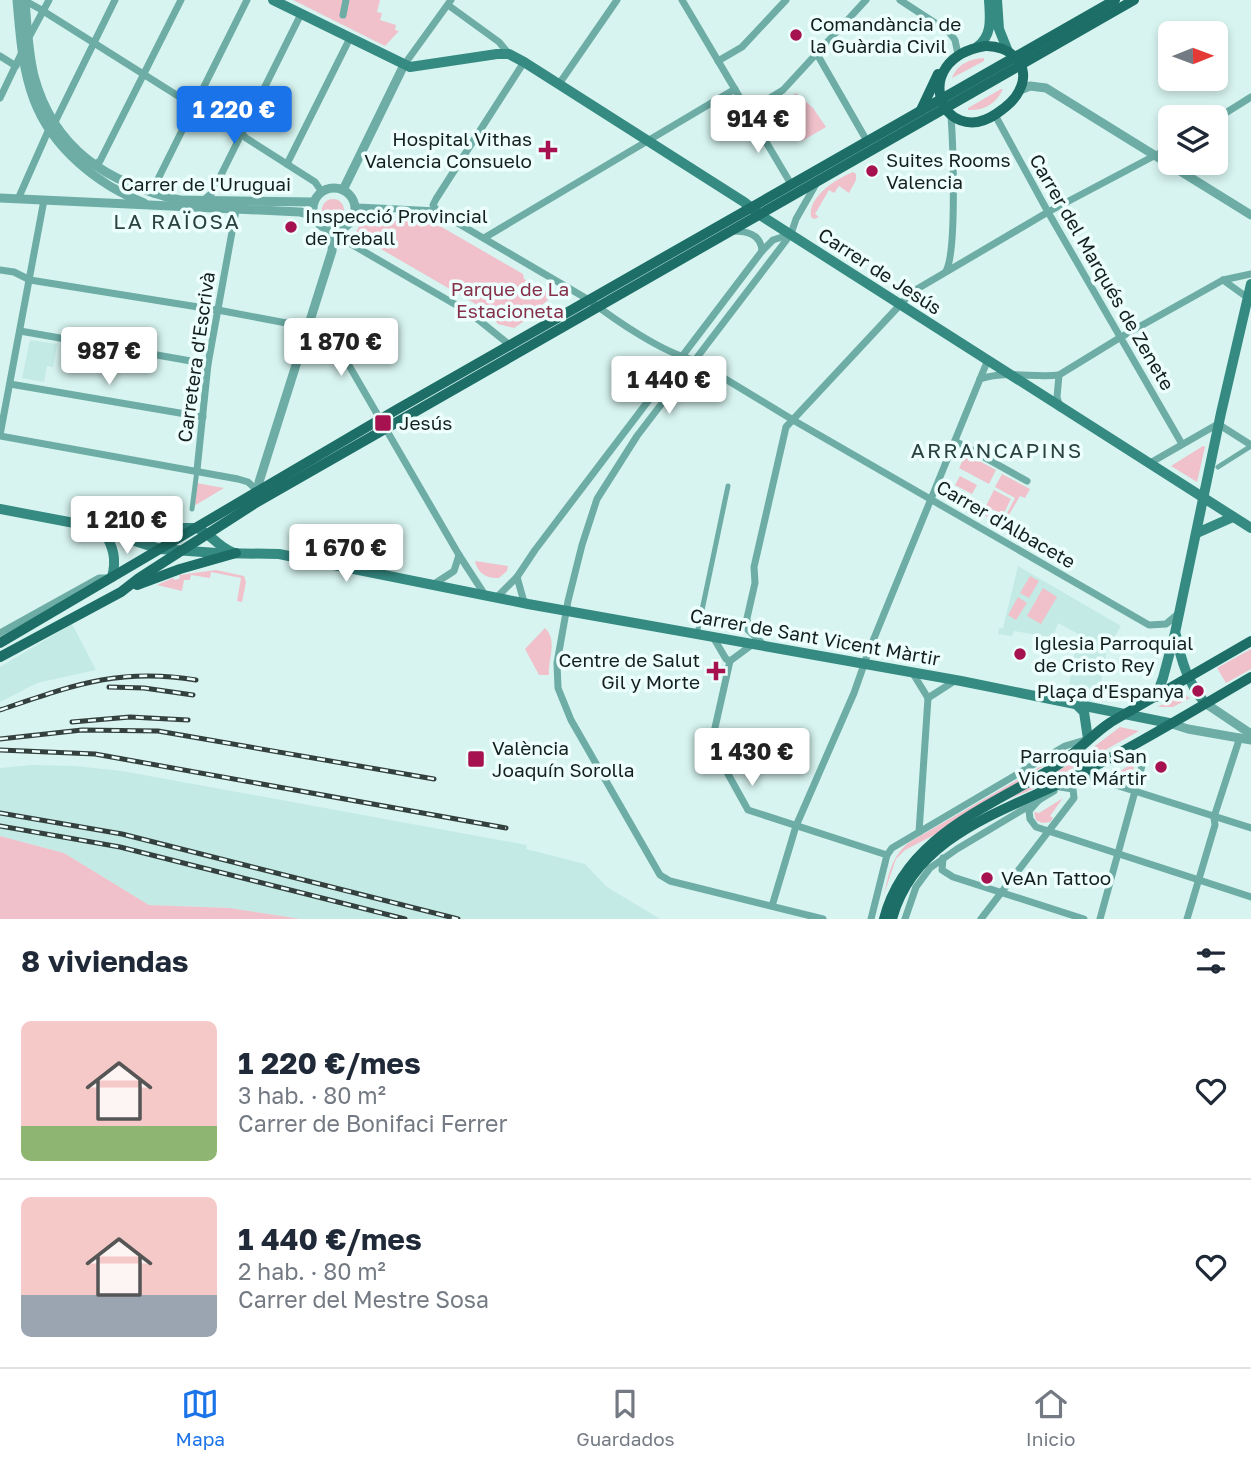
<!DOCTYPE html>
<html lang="es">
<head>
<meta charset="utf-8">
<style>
  :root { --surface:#fff; --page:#f2f2f3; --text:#1f2937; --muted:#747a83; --line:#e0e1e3; --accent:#1a73e8 }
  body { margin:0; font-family:"Golos Text",sans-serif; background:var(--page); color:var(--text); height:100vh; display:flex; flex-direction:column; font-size:26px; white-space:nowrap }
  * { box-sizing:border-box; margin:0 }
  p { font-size:23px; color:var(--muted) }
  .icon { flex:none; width:38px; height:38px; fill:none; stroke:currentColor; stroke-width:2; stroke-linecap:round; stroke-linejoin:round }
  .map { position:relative; height:919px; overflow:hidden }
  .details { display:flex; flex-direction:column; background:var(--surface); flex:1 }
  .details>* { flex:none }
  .needle { width:46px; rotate:89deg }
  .controls { position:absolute; left:1158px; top:21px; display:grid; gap:14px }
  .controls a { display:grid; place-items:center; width:70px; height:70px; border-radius:10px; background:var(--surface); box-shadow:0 4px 10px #0003; font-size:35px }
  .price { position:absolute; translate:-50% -60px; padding:0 16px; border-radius:7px; background:#fff; color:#222; font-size:23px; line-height:46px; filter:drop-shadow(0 2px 4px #0008) }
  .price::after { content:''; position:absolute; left:50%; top:42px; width:21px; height:16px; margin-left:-10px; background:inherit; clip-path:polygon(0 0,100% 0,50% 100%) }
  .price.current { background:var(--accent); color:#fff }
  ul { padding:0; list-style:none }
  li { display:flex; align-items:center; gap:21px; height:175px; padding:0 21px }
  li+li { border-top:2px solid var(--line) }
  li span { display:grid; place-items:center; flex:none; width:196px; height:140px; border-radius:10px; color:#555 }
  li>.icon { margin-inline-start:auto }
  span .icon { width:84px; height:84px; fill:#fffc; stroke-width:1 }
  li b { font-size:30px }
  h2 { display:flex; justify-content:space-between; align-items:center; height:84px; padding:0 21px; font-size:30px }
  .dock { display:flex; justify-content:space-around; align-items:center; height:98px; border-top:2px solid var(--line); background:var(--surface); font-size:19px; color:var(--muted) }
  .dock a { display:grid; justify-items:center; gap:4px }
  .dock .current { color:var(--accent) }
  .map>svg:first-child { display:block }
</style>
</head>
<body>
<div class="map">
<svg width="1251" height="919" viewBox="0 0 1251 919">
  <rect width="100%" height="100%" fill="#d7f4f0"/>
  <g fill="#c3eae5">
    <path d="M30 340 57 344 53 367 47 366 44 382 22 378Z"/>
    <path d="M1018 566 1121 626 1107 649 1100 688H1097L1096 696 1068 691 1078 634 1058 623 1053 638 1014 631 1012 636 998 634 999 628H1003Z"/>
    <path d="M72 624 96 670 37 683 0 702V667Z"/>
    <path d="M32 765 75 766 122 771 527 845 526 849 585 864 607 887 660 919H301L230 908 149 905 64 853 0 836V768Z"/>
  </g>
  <g fill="#f0c1cb">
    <path d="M293 0H380L377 12 382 13 380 20 396 25 395 30 399 31 385 46Z"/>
    <path d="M984 58V61L952 78C957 64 970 59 984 58Z"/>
    <path d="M1001 89H1003C997 103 984 111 968 110V108Z"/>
    <path d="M796 93 813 108 826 127 802 141 781 104Z"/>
    <path d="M853 172 856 174V180L849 193 839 186 834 193 829 190 815 214 819 217 814 219 811 217C808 196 836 179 853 172Z"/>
    <circle cx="333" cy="210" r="11"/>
    <path d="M363 219 433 222 523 274 524 279 552 294V297C538 307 529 319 514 328L498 324 486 310 355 234Z"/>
    <path d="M1203 446 1205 447 1197 482 1171 466Z"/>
    <path d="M966 454 996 470 989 484 959 468Z"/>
    <path d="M1002 474 1030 489 1025 498 1020 496 1003 525 950 497V490L1004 519 1015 498 995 487Z"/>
    <path d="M960 476 977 485 972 494 955 485Z"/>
    <path d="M196 483 224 488 194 506Z"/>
    <path d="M994 490 1011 499 1003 515 986 506Z"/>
    <path d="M475 561 508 566 507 571 499 578C487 579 477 573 475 561Z"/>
    <path d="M216 570 244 576 246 582 242 602 237 601 241 578 211 572 210 578 191 575 190 580H184L182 591 157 585 173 578 175 580 180 578 179 575Z"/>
    <path d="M1030 576 1039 581 1029 598 1020 593Z"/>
    <path d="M1043 588 1057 597 1041 624 1027 616Z"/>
    <path d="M1018 597 1027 603 1016 620 1008 615Z"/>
    <path d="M545 628C558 641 548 658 549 675H539L525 649Z"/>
    <path d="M1251 649V669L1226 683 1217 668Z"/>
    <path d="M1182 693 1190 698 1173 707H1158Z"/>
    <path d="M1120 727 1139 731 1045 784 1007 800 1075 761Z"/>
    <path d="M1071 749 936 834 905 850 896 859 884 894C889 874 891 858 908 843Z"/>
    <path d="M1132 764 1134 767 1129 782 1114 778 1113 775Z"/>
    <path d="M1063 798 1050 816 1053 818 1050 822 1042 823 1036 820 1034 812 1039 813Z"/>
    <path d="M0 836 64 853 149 905 230 908 301 919H0Z"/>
  </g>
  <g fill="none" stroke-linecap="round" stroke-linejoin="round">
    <g stroke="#6dada6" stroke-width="5">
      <path d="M1218 467 1251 446"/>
      <path d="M192 509 197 470"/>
      <path d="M697 634 728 486"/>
    </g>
    <g stroke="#6dada6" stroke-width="7">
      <path d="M682 0 791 184"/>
      <path d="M900 0 949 32 955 40 958 54"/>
      <path d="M25 4 29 3 40 9 194 106 237 128 246 138 315 182 322 192"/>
      <path d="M448 5 499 42 509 54"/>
      <path d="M343 15 346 0"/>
      <path d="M28 39 49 0"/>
      <path d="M817 54 867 141"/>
      <path d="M0 56 16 66"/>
      <path d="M718 61 742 47 786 0"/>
      <path d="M404 65 451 0"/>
      <path d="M559 84 617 0"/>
      <path d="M0 98 23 50"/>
      <path d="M749 111 783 90 866 0"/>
      <path d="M995 115 1048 212 1182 444"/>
      <path d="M1216 119 1251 97"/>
      <path d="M55 122 115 0"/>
      <path d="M287 164 350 38"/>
      <path d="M94 165 100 161 181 0"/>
      <path d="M816 184 796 219 791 234 637 436 597 499 582 545 568 601 557 663 558 688 571 720 660 875 670 881 823 919"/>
      <path d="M154 194V187L247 0"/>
      <path d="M18 199 49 129"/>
      <path d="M204 200 212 193 301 14"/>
      <path d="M354 204 358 207 437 211 589 300C615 320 663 353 694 360L793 420 1149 625 1166 624 1179 613"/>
      <path d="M437 211 433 205 436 199 524 62"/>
      <path d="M333 231 344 240 470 313 511 346"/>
      <path d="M733 231C747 231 761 234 762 251"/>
      <path d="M484 238 735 89"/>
      <path d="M0 270 14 272 30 280 223 311 329 331 459 555 485 595"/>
      <path d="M946 271C957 252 953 143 951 116"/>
      <path d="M1223 280 1248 298"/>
      <path d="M20 331 208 364"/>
      <path d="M980 379C1007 370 1032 378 1059 375"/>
      <path d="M10 384 203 417"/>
      <path d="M1060 408 1057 397 1059 375 1121 337 1223 280 1251 274"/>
      <path d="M0 435 44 200"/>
      <path d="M0 436 238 479 248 482 259 492"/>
      <path d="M955 441 1027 481"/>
      <path d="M1150 463 1218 424 1251 445"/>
      <path d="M197 470 208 364 236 210"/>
      <path d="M517 577 524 602"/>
      <path d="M434 584 454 571 459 555"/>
      <path d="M497 597 517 577 535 550 762 251 773 240 791 234"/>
      <path d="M0 633 99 578H107"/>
      <path d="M713 637 726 659 730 661"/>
      <path d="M753 644 730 661 712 741 713 747 748 810 887 855"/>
      <path d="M763 644 748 630 747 618 755 583 754 567 786 427 912 292 1048 212 1171 147"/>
      <path d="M912 672 928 698 919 832"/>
      <path d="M928 698 956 680"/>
      <path d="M1081 774 1251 828"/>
      <path d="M1039 800 1029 811 1030 819 1036 827 1251 897"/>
      <path d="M943 858 942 870 953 877 1084 919"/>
      <path d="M772 906 796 826 854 693 868 653 987 362"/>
      <path d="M871 919 887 855 892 848 1065 746 1085 740"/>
      <path d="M905 919 916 887 930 868 957 849 1054 791"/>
      <path d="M981 919 1074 798 1073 789 1060 787"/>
      <path d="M1100 919 1143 762"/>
      <path d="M1187 919 1215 825 1214 817 1240 737"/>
    </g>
    <g stroke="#6dada6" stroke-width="9">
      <path d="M17 0C20 34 22 68 34 100 52 148 98 185 144 203"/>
      <path d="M25 0C27 25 28 51 34 76 54 150 108 183 179 200"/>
      <path d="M1020 90 1030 86 1046 88 1251 215"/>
      <circle cx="334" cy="209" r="21"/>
      <path d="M343 190 404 65"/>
      <path d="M0 198 300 212 313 215"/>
      <path d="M174 200 314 202"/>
      <path d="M259 492V482L332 251 333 240 331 231"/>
      <path d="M1205 703 1251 734"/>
      <path d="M1169 723 1188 729 1251 740"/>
    </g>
    <g stroke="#358a82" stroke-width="10">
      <path d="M273 0 410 67 497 54H509L524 62 744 202 760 215 1251 528"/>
      <path d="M997 0 999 29 1007 49"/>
      <path d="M977 47C993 35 990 18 989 0"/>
      <path d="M0 509 90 526"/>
      <path d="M84 525 160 549 217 553 279 554 528 604 961 681 1169 723"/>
      <path d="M106 528H197C211 534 218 547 232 552"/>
      <path d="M104 531C113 547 117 559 112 577"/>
      <path d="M1197 533 1233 517"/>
      <path d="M1176 635C1181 661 1188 683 1205 703"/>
      <path d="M1156 697 1163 678 1175 633 1221 413 1251 284"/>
      <path d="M1075 703 1084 712 1088 739"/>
    </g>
    <g stroke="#1c6e67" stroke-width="10">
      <path d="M985 46C1009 45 1033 65 1019 91 1015 100 1005 108 996 114 942 150 907 59 985 46Z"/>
      <path d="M921 110 938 74"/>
      <path d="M137 585 180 569 236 553"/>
      <path d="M0 643 396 410 1115 0"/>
      <path d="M0 657 121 592 139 578 254 504 1134 0"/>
      <path d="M884 919C905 836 990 807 1056 766 1076 754 1091 735 1111 722L1251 641"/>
      <path d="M892 919C915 833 1010 810 1079 774 1138 745 1194 710 1251 677"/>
    </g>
    <defs>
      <g id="rail">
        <path d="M109 687 144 688 193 695"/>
        <path d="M0 710C71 686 119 667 196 680"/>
        <path d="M72 722 130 717 188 720"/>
        <path d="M0 739 82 730 158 731 434 779"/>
        <path d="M0 750 95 754 506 828"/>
        <path d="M0 813 122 834 458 919"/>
        <path d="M0 826 120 847 405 919"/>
      </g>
    </defs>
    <use href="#rail" stroke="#33403e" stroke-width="5"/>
    <use href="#rail" stroke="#edfffc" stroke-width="2.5" stroke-dasharray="8" stroke-linecap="butt"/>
  </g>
  <g fill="#a6124f" stroke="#edfffc" stroke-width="2.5">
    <circle cx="796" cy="35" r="7"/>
    <path d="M544.5 139.5h7v7h7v7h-7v7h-7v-7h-7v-7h7z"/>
    <circle cx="872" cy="171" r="7"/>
    <circle cx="291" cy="227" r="7"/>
    <rect x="374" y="414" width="18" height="18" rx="3.5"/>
    <circle cx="1020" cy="654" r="7"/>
    <path d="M712.5 660.5h7v7h7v7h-7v7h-7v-7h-7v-7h7z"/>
    <circle cx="1198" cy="691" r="7"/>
    <rect x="467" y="750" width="18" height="18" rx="3.5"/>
    <circle cx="1161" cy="767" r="7"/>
    <circle cx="987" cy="878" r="7"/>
  </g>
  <g text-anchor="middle" stroke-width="7" stroke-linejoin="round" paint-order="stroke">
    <g font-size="19" fill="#151f1e" stroke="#edfffc" text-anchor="start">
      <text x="810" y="31">Comandància de<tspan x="810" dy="22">la Guàrdia Civil</tspan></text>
      <text x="532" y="146" text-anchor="end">Hospital Vithas<tspan x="532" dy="22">Valencia Consuelo</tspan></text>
      <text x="886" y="167">Suites Rooms<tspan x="886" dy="22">Valencia</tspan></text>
      <text x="305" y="223">Inspecció Provincial<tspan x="305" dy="22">de Treball</tspan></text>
      <text x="399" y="430">Jesús</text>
      <text x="1034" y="650">Iglesia Parroquial<tspan x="1034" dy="22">de Cristo Rey</tspan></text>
      <text x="700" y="667" text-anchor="end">Centre de Salut<tspan x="700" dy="22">Gil y Morte</tspan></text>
      <text x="1184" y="698" text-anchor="end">Plaça d'Espanya</text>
      <text x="492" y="755">València<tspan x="492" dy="22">Joaquín Sorolla</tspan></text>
      <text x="1147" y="763" text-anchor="end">Parroquia San<tspan x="1147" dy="22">Vicente Mártir</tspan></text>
      <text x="1001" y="885">VeAn Tattoo</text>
    </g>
    <g font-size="19" fill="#151f1e" stroke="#edfffc">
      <text x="206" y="191">Carrer de l'Uruguai</text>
      <text transform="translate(880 271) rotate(33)" y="7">Carrer de Jesús</text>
      <text transform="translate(1102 272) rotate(60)" y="7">Carrer del Marqués de Zenete</text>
      <text transform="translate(196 357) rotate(-82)" y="7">Carretera d'Escrivà</text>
      <text transform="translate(1006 524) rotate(30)" y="7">Carrer d'Albacete</text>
      <text transform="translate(815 637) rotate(10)" y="7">Carrer de Sant Vicent Màrtir</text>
    </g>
    <g font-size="19" fill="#852f49" stroke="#edfffc">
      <text x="510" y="296">Parque de La<tspan x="510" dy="22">Estacioneta</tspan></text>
    </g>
    <g font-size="21" letter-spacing="2" fill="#2a4340" stroke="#edfffc">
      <text x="177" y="229">LA RAÏOSA</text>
      <text x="997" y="458">ARRANCAPINS</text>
    </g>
  </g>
</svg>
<div class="controls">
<a><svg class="needle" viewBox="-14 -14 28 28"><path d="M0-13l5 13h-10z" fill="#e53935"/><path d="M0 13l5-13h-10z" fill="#747a83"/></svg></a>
<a><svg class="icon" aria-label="layers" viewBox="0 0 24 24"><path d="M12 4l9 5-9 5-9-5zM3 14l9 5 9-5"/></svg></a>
</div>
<b class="price current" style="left:234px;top:146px">1 220 €</b>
<b class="price" style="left:758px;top:155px">914 €</b>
<b class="price" style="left:341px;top:378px">1 870 €</b>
<b class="price" style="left:109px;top:387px">987 €</b>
<b class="price" style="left:669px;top:416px">1 440 €</b>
<b class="price" style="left:127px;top:556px">1 210 €</b>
<b class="price" style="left:346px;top:584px">1 670 €</b>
<b class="price" style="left:752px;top:788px">1 430 €</b>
</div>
<section class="details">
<h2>8 viviendas<svg class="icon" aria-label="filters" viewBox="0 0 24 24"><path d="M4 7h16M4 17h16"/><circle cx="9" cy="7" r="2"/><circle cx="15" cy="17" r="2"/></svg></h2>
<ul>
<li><span style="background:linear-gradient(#f6c9c9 75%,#8fb573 0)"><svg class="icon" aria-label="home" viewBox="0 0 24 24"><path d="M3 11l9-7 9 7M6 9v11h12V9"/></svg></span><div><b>1 220 €/mes</b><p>3 hab. · 80 m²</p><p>Carrer de Bonifaci Ferrer</p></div><svg class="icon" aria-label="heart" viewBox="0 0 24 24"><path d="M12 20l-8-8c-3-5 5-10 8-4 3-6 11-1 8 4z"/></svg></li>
<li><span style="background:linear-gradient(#f6c9c9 70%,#9aa5b1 0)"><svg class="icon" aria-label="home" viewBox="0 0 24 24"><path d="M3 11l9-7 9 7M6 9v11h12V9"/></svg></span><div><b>1 440 €/mes</b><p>2 hab. · 80 m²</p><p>Carrer del Mestre Sosa</p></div><svg class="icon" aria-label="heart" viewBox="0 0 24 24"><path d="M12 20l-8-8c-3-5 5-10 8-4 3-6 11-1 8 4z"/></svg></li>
</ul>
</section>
<nav class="dock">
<a class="current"><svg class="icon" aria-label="map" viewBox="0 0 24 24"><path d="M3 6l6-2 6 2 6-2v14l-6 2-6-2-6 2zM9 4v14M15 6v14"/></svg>Mapa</a>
<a><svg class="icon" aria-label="saved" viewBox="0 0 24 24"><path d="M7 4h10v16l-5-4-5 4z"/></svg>Guardados</a>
<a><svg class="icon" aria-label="home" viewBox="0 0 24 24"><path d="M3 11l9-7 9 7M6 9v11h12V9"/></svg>Inicio</a>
</nav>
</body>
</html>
